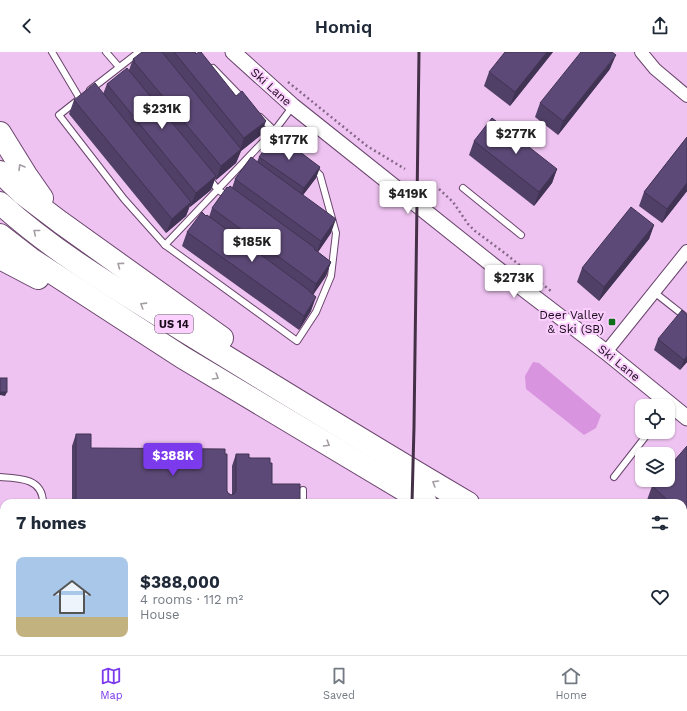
<!DOCTYPE html>
<html lang="en">
<head>
<meta charset="utf-8">
<style>
  :root { --surface:#fff; --page:#f2f2f3; --text:#1f2937; --muted:#747a83; --line:#e0e1e3; --accent:#7c3aed }
  body { margin:0; font-family:"Work Sans",sans-serif; background:var(--page); color:var(--text); height:100vh; display:flex; flex-direction:column; font-size:15px; white-space:nowrap }
  * { box-sizing:border-box; margin:0 }
  p { font-size:13px; color:var(--muted) }
  .icon { flex:none; width:22px; height:22px; fill:none; stroke:currentColor; stroke-width:2; stroke-linecap:round; stroke-linejoin:round }
  .map { position:relative; flex:1; overflow:hidden }
  .drawer { position:absolute; left:0px; top:447px; width:687px; height:156px; display:flex; flex-direction:column; background:var(--surface); border-radius:12px 12px 0 0; box-shadow:0 1px 3px #0004 }
  .drawer>* { flex:none }
  .buttons { position:absolute; left:635px; top:347px; display:grid; gap:8px }
  .buttons a { display:grid; place-items:center; width:40px; height:40px; border-radius:8px; background:var(--surface); box-shadow:0 1px 3px #0004; font-size:20px }
  .price { position:absolute; translate:-50% -34px; padding:0 9px; border-radius:4px; background:#fff; color:#222; font-size:13px; line-height:26px; filter:drop-shadow(0 1px 2px #0008) }
  .price::after { content:''; position:absolute; left:50%; top:24px; width:12px; height:9px; margin-left:-6px; background:inherit; clip-path:polygon(0 0,100% 0,50% 100%) }
  .price.current { background:var(--accent); color:#fff }
  ul { padding:0; list-style:none }
  li { display:flex; align-items:center; gap:12px; height:100px; padding:0 16px }
  li+li { border-top:1px solid var(--line) }
  li span { display:grid; place-items:center; flex:none; width:112px; height:80px; border-radius:8px; color:#555 }
  li>.icon { margin-inline-start:auto }
  span .icon { width:48px; height:48px; fill:#fffc; stroke-width:1 }
  li b { font-size:17px }
  h2 { display:flex; justify-content:space-between; align-items:center; height:48px; padding:0 16px; font-size:17px }
  header { display:flex; justify-content:space-between; align-items:center; height:52px; padding:0 16px; background:var(--surface); font-size:18px; font-weight:600 }
  .dock { display:flex; justify-content:space-around; align-items:center; height:56px; border-top:1px solid var(--line); background:var(--surface); font-size:11px; color:var(--muted) }
  .dock a { display:grid; justify-items:center; gap:2px }
  .dock .current { color:var(--accent) }
  .map>svg:first-child { display:block }
</style>
</head>
<body>
<header><svg class="icon" aria-label="back" viewBox="0 0 24 24"><path d="M15 5l-7 7 7 7"/></svg>Homiq<svg class="icon" aria-label="share" viewBox="0 0 24 24"><path d="M12 15V3M7 8l5-5 5 5M5 13v7h14v-7"/></svg></header>
<div class="map">
<svg width="687" height="603" viewBox="0 0 687 603">
  <rect width="100%" height="100%" fill="#eec3f1"/>
  <path fill="#e59994" d="M384 599H608L615 603H383Z"/>
  <path fill="#e7807b" d="M407 599H561L558 603H406Z"/>
  <path fill="#d894de" d="M533 310 539 311 601 363 596 376 584 383 526 337 525 324Z"/>
  <g fill="none" stroke-linecap="round" stroke-linejoin="round">
    <defs>
      <g id="service">
        <path d="M52 0 80 47"/>
        <path d="M106 0 119 15"/>
        <path d="M213 16 244 48"/>
        <path d="M90 38 139 0"/>
        <path d="M78 48 59 63 124 147 165 193 278 74 293 54"/>
        <path d="M260 65 289 93"/>
        <path d="M208 125 218 138 229 145"/>
        <path d="M463 136 521 183"/>
        <path d="M165 193 297 289 316 260 331 224 336 181 320 123 313 116"/>
        <path d="M654 240 687 266"/>
        <path d="M0 425C19 426 43 426 43 451"/>
        <path d="M614 425 649 380"/>
        <path d="M303 438V451"/>
        <path d="M14 603V599"/>
      </g>
      <g id="minor">
        <path d="M641 0 655 17 687 44"/>
        <path d="M606 300 687 199"/>
      </g>
      <path id="tertiary" d="M233 0 293 54 495 215 606 300 687 366"/>
      <g id="motorway">
        <path d="M0 81 26 123 42 146"/>
        <path d="M0 120 23 142 60 170 222 286"/>
        <path d="M0 151C58 204 127 243 194 285 285 341 376 397 468 451"/>
        <path d="M0 183 31 207 182 305 426 451"/>
        <path d="M0 206 38 226"/>
        <path d="M683 583 687 586"/>
        <path d="M658 599 664 603"/>
      </g>
    </defs>
    <use href="#service" stroke="#6a456d" stroke-width="8"/>
    <use href="#minor" stroke="#6a456d" stroke-width="14"/>
    <use href="#tertiary" stroke="#6a456d" stroke-width="17"/>
    <use href="#motorway" stroke="#6a456d" stroke-width="24"/>
    <g stroke="#856787" stroke-width="2.5" stroke-dasharray="2 3" stroke-linecap="butt">
      <path d="M288 30 367 94 405 117"/>
      <path d="M439 137 453 150 468 172 475 179 506 202 552 240"/>
    </g>
    <use href="#service" stroke="#fff" stroke-width="6"/>
    <use href="#minor" stroke="#fff" stroke-width="12"/>
    <use href="#tertiary" stroke="#fff" stroke-width="15"/>
    <use href="#motorway" stroke="#fff" stroke-width="22"/>
    <g stroke="#443046" stroke-width="3">
      <path d="M412 451 414 375 419 0"/>
      <path d="M404 603V599"/>
    </g>
  </g>
  <g fill="#503f66">
    <path d="M163 0H195L261 83 241 99 236 111 216 128 215 127 211 138 190 155V154L186 164 166 181 69 62 74 48 103 42 107 32 129 18 133 7Z"/>
    <path d="M553 0 510 54 484 34 489 20Z"/>
    <path d="M610 17 558 83 535 65 540 51Z"/>
    <path d="M687 85V139L662 171 639 154 644 140Z"/>
    <path d="M474 89 557 117 552 131 534 154 469 103Z"/>
    <path d="M259 105 320 115 316 126 303 143 331 181 318 200 331 210 326 224 313 242 311 259 299 278 182 194 187 180 206 164 209 165 212 156 228 136H232L235 127 257 110Z"/>
    <path d="M654 173 649 187 599 249 577 230 582 216Z"/>
    <path d="M687 263V310L680 318 654 298 658 287Z"/>
    <path d="M76 382 91 396 227 439 228 441 232 443V414L236 402 270 411 272 432 300 451H338H72V394Z"/>
    <path d="M687 394V484L683 480V451H651L647 448 652 434Z"/>
    <rect x="182" y="599" width="69" height="4"/>
  </g>
  <g fill="#413353">
    <path d="M547 0H553L510 54 515 40Z"/>
    <path d="M616 3 610 17 558 83 563 69Z"/>
    <path d="M266 69 261 83 241 99 236 111 216 128 221 114 240 98 244 86Z"/>
    <path d="M320 115 316 126 300 147 304 136Z"/>
    <path d="M557 117 552 131 534 154 539 140Z"/>
    <path d="M216 124 211 138 190 155 196 141Z"/>
    <path d="M687 131V139L662 171 667 157Z"/>
    <path d="M191 150 186 164 166 181 172 167Z"/>
    <path d="M336 167 331 181 316 203 321 189Z"/>
    <path d="M654 173 649 187 599 249 604 235Z"/>
    <path d="M331 210 326 224 311 246 316 232Z"/>
    <path d="M316 245 311 259 299 278 304 264Z"/>
    <path d="M687 304V310L680 318 684 308Z"/>
    <path d="M0 340H7L5 344 0 343Z"/>
    <rect x="353" y="599" width="12" height="1"/>
  </g>
  <g fill="#5d4977" stroke="#413353">
    <path d="M142 0H162L241 97 221 114 134 10 135 9 133 7Z"/>
    <path d="M174 0H195L196 2 199 0H201L236 44 242 39 266 69 244 86Z"/>
    <path d="M505 0H547L515 40 489 20Z"/>
    <path d="M581 0H612L616 3 563 69 540 51Z"/>
    <path d="M127 16 216 124 196 141 107 32Z"/>
    <path d="M95 31 191 150 172 167 74 48Z"/>
    <path d="M492 66 557 117 539 140 474 89Z"/>
    <path d="M276 82 320 115 304 136 259 105Z"/>
    <path d="M687 85V131L667 157 644 140Z"/>
    <path d="M251 105 336 167 321 189 235 127Z"/>
    <path d="M230 134 315 196 314 197 331 210 316 232 212 156 227 135 228 136Z"/>
    <path d="M631 155 654 173 604 235 582 216Z"/>
    <path d="M202 160 206 164 207 163 310 239V240L316 245 304 264 187 180Z"/>
    <path d="M682 258 687 263V304L684 308 658 287Z"/>
    <rect x="0" y="326" width="7" height="14"/>
    <path d="M76 382H91V396L225 397V402H227V439L228 441 231 443 234 442 236 439V402H249V406H270V411H272V432H300V451H338H76Z"/>
    <path d="M687 394V465L683 461V451H671L652 434 657 428H668V416Z"/>
    <rect x="187" y="599" width="64" height="4"/>
  </g>
  <defs><path id="oneway-chevron" d="M-2-3.5L2.5 0L-2 3.5" fill="none" stroke-width="1.6" stroke-linecap="round" stroke-linejoin="round"/></defs>
  <g stroke="#a39da3">
    <use href="#oneway-chevron" transform="translate(21 115) rotate(-121)"/>
    <use href="#oneway-chevron" transform="translate(36 180) rotate(-141)"/>
    <use href="#oneway-chevron" transform="translate(120 213) rotate(-144)"/>
    <use href="#oneway-chevron" transform="translate(143 253) rotate(-148)"/>
    <use href="#oneway-chevron" transform="translate(216 325) rotate(31)"/>
    <use href="#oneway-chevron" transform="translate(327 392) rotate(31)"/>
    <use href="#oneway-chevron" transform="translate(435 431) rotate(-149)"/>
  </g>
  <rect fill="#0e6d19" stroke="#fbcffe" stroke-width="1.5" x="608" y="266" width="8" height="8" rx="2"/>
  <g text-anchor="middle" stroke-width="4" stroke-linejoin="round" paint-order="stroke">
    <rect fill="#fbcffe" stroke="#5d455e" stroke-width="1" x="155" y="263" width="38" height="18" rx="3"/>
    <g font-size="11" font-weight="bold" fill="#190a1a">
      <text x="174" y="276">US 14</text>
    </g>
    <g font-size="12" fill="#190a1a" stroke="#fbcffe">
      <text transform="translate(271 35) rotate(42)" y="4">Ski Lane</text>
      <text transform="translate(619 311) rotate(39)" y="4">Ski Lane</text>
    </g>
    <g font-size="12" fill="#190a1a" stroke="#fbcffe" text-anchor="end">
      <text x="604" y="267">Deer Valley<tspan x="604" dy="14">&amp; Ski (SB)</tspan></text>
    </g>
  </g>
</svg>
<div class="buttons">
<a><svg class="icon" aria-label="locate" viewBox="0 0 24 24"><circle cx="12" cy="12" r="6"/><path d="M12 2v4M12 18v4M2 12h4M18 12h4"/></svg></a>
<a><svg class="icon" aria-label="layers" viewBox="0 0 24 24"><path d="M12 4l9 5-9 5-9-5zM3 14l9 5 9-5"/></svg></a>
</div>
<b class="price" style="left:162px;top:78px">$231K</b>
<b class="price" style="left:516px;top:103px">$277K</b>
<b class="price" style="left:289px;top:109px">$177K</b>
<b class="price" style="left:408px;top:163px">$419K</b>
<b class="price" style="left:252px;top:211px">$185K</b>
<b class="price" style="left:514px;top:247px">$273K</b>
<b class="price current" style="left:173px;top:425px">$388K</b>
<section class="drawer">
<h2>7 homes<svg class="icon" aria-label="filters" viewBox="0 0 24 24"><path d="M4 7h16M4 17h16"/><circle cx="9" cy="7" r="2"/><circle cx="15" cy="17" r="2"/></svg></h2>
<ul>
<li><span style="background:linear-gradient(#a9c7e8 75%,#c2b280 0)"><svg class="icon" aria-label="home" viewBox="0 0 24 24"><path d="M3 11l9-7 9 7M6 9v11h12V9"/></svg></span><div><b>$388,000</b><p>4 rooms · 112 m²</p><p>House</p></div><svg class="icon" aria-label="heart" viewBox="0 0 24 24"><path d="M12 20l-8-8c-3-5 5-10 8-4 3-6 11-1 8 4z"/></svg></li>
</ul>
</section>
</div>
<nav class="dock">
<a class="current"><svg class="icon" aria-label="map" viewBox="0 0 24 24"><path d="M3 6l6-2 6 2 6-2v14l-6 2-6-2-6 2zM9 4v14M15 6v14"/></svg>Map</a>
<a><svg class="icon" aria-label="saved" viewBox="0 0 24 24"><path d="M7 4h10v16l-5-4-5 4z"/></svg>Saved</a>
<a><svg class="icon" aria-label="home" viewBox="0 0 24 24"><path d="M3 11l9-7 9 7M6 9v11h12V9"/></svg>Home</a>
</nav>
</body>
</html>
